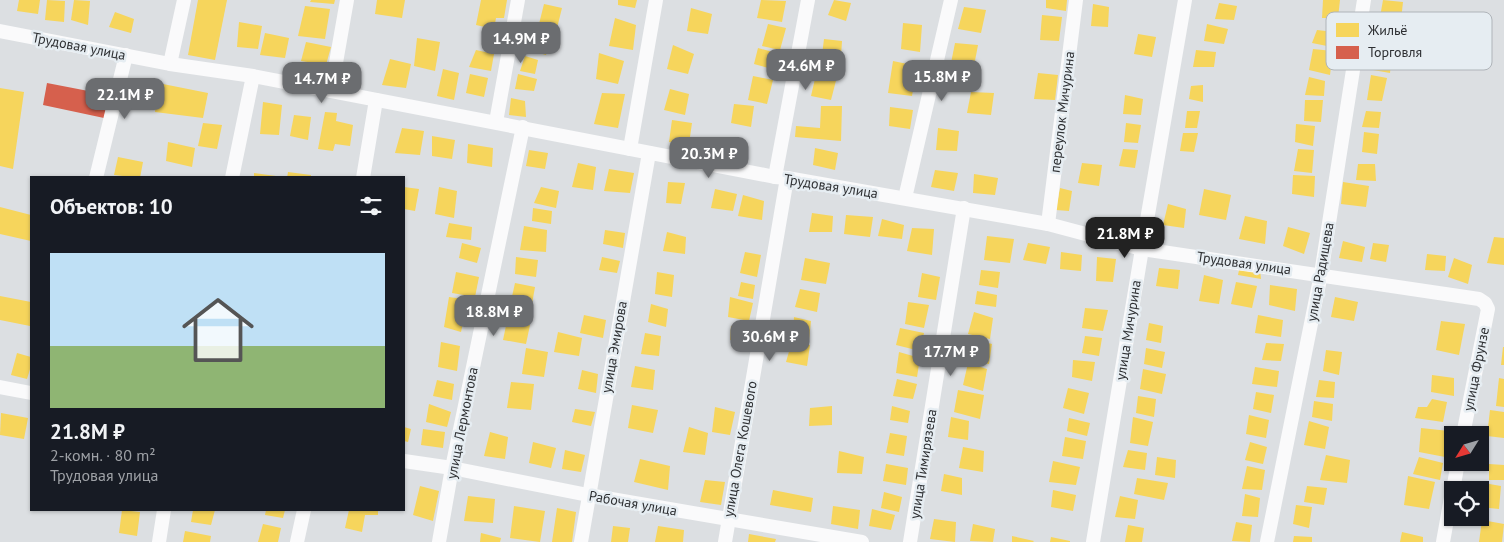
<!DOCTYPE html>
<html lang="ru">
<head>
<meta charset="utf-8">
<style>
  :root { --surface:#171b24; --page:#242831; --text:#f1f3f6; --muted:#9ea1a6; --line:#363941; --accent:#6b6d70 }
  body { margin:0; font-family:"PT Sans",sans-serif; background:var(--page); color:var(--text); height:100vh; display:flex; flex-direction:column; font-size:19px; white-space:nowrap }
  * { box-sizing:border-box; margin:0 }
  p { font-size:16px; color:var(--muted) }
  .icon { flex:none; width:28px; height:28px; fill:none; stroke:currentColor; stroke-width:2; stroke-linecap:round; stroke-linejoin:round }
  .map { position:relative; flex:1; overflow:hidden }
  .panel { position:absolute; left:30px; top:176px; width:375px; height:335px; display:flex; flex-direction:column; background:var(--surface); border-radius:0px; box-shadow:0 1px 4px #0004 }
  .panel>* { flex:none }
  .needle { width:32px; rotate:233deg }
  .fabs { position:absolute; left:1444px; top:426px; display:grid; gap:10px }
  .fabs a { display:grid; place-items:center; width:45px; height:45px; border-radius:0px; background:var(--surface); box-shadow:0 1px 4px #0004; font-size:25px }
  .price { position:absolute; translate:-50% -42px; padding:0 11px; border-radius:10px; background:var(--accent); color:#fff; font-size:16px; line-height:32px; filter:drop-shadow(0 1px 2px #0008) }
  .price::after { content:''; position:absolute; left:50%; top:30px; width:15px; height:11px; margin-left:-8px; background:inherit; clip-path:polygon(0 0,100% 0,50% 100%) }
  .price.on { background:#222; color:#fff }
  ul { padding:0; list-style:none }
  li { display:grid; align-content:center; gap:10px; height:265px; padding:0 20px }
  li+li { border-top:1px solid var(--line) }
  li span { display:grid; place-items:center; height:155px; border-radius:0px; color:#555 }
  li>.icon { margin-inline-start:auto }
  span .icon { width:90px; height:90px; fill:#fffc; stroke-width:1 }
  li b { font-size:21px }
  h2 { display:flex; justify-content:space-between; align-items:center; height:60px; padding:0 20px; font-size:21px }
  .map>svg:first-child { display:block }
</style>
</head>
<body>
<div class="map">
<svg width="1504" height="542" viewBox="0 0 1504 542">
  <rect width="100%" height="100%" fill="#dcdfe2"/>
  <g fill="#f6d55c">
    <path d="M19 0H40L38 14 17 11Z"/>
    <path d="M47 0 65 1 64 22 45 20Z"/>
    <path d="M74 0 90 1 88 25 71 20Z"/>
    <path d="M198 0H227L215 60 188 55Z"/>
    <path d="M311 0H335L334 4 310 2Z"/>
    <path d="M377 0H405L402 18 375 14Z"/>
    <path d="M481 0H507L504 18H496L494 29 476 25Z"/>
    <path d="M618 0H637L635 8 618 5Z"/>
    <path d="M761 0 786 1 782 22 757 18Z"/>
    <path d="M834 0 851 3 846 21 828 15Z"/>
    <path d="M1046 0H1067L1066 11 1046 8Z"/>
    <path d="M1323 0H1340L1338 18H1322Z"/>
    <path d="M1383 0 1403 2 1401 20 1380 17Z"/>
    <path d="M1219 3 1237 6 1234 20 1215 19Z"/>
    <path d="M544 4 562 8 556 32 538 28Z"/>
    <path d="M1093 4 1109 7 1108 27 1091 26Z"/>
    <path d="M305 6 330 9 325 39 298 36Z"/>
    <path d="M964 7 986 10 981 33 958 29Z"/>
    <path d="M691 8 712 14 708 34 687 31Z"/>
    <path d="M115 12 134 19 131 33 109 27Z"/>
    <path d="M1042 15 1062 17 1059 41 1040 40Z"/>
    <path d="M615 18 636 25 633 50 609 46Z"/>
    <path d="M239 22 262 26 258 49 237 47Z"/>
    <path d="M903 23 922 25 920 52 901 49Z"/>
    <path d="M768 24 786 28 780 50 762 46Z"/>
    <path d="M1207 24 1228 29 1224 44 1204 41Z"/>
    <path d="M1317 30 1335 32 1332 47 1312 43Z"/>
    <path d="M265 33 289 38 285 58 260 55Z"/>
    <path d="M1138 34 1156 37 1152 57 1134 54Z"/>
    <path d="M536 36 550 40 546 55 532 51Z"/>
    <path d="M417 38 440 42 435 71 414 66Z"/>
    <path d="M824 39 842 41 841 56 822 55Z"/>
    <path d="M306 42 331 47 326 65 301 61Z"/>
    <path d="M955 43 978 45 974 66 951 63Z"/>
    <path d="M673 45 694 54 688 74 667 69Z"/>
    <path d="M758 48 780 54 776 70 754 64Z"/>
    <path d="M1313 49 1333 51 1330 75 1309 70Z"/>
    <path d="M476 50 494 54 491 71 469 67Z"/>
    <path d="M1196 50 1216 52 1214 67H1193Z"/>
    <path d="M1375 51 1392 54 1390 73 1373 70Z"/>
    <path d="M599 53 624 61 618 84 596 79Z"/>
    <path d="M525 56 538 60 535 74 520 71Z"/>
    <path d="M390 59 411 64 406 88 382 85Z"/>
    <path d="M893 61 917 66 912 96 888 93Z"/>
    <path d="M818 66 839 69 831 100 811 96Z"/>
    <path d="M948 67 969 70 967 91 945 89Z"/>
    <path d="M443 69 459 73 454 100 437 96Z"/>
    <path d="M1038 73 1058 75 1055 100 1034 99Z"/>
    <path d="M470 74 488 78 484 97 466 93Z"/>
    <path d="M518 74 537 79 534 91 515 89Z"/>
    <path d="M1371 75 1387 78 1382 101 1367 100Z"/>
    <path d="M753 76 773 80 767 104 748 100Z"/>
    <path d="M1309 77 1325 81 1324 96 1305 95Z"/>
    <path d="M158 83 208 93 203 118 155 112Z"/>
    <path d="M1203 85V102L1189 99 1191 86Z"/>
    <path d="M0 88 24 92 13 169 0 166Z"/>
    <path d="M670 89 689 94 685 115 664 110Z"/>
    <path d="M971 92 994 93 991 115 967 113Z"/>
    <path d="M602 93 625 94 618 128 594 124Z"/>
    <path d="M1125 95 1143 99 1141 115 1123 114Z"/>
    <path d="M511 98 525 101 526 117 509 115Z"/>
    <path d="M1305 100H1323L1321 122 1304 121Z"/>
    <path d="M263 102 282 105 279 135 260 134Z"/>
    <path d="M734 104 754 106 751 127 731 123Z"/>
    <path d="M821 106H842L841 141 795 137 796 126 820 128Z"/>
    <path d="M890 107 913 110 910 129 889 126Z"/>
    <path d="M1187 111H1200L1197 128H1185Z"/>
    <path d="M1366 111 1381 112 1379 128 1362 127Z"/>
    <path d="M325 112 337 113 336 121 353 125 350 146 335 144 333 151 318 149Z"/>
    <path d="M294 115 311 117 308 140 290 136Z"/>
    <path d="M672 120 692 123 689 144 669 142Z"/>
    <path d="M203 123 222 125 217 149 198 146Z"/>
    <path d="M1126 123 1141 125 1138 143 1124 142Z"/>
    <path d="M1296 124 1315 126 1313 146 1295 142Z"/>
    <path d="M402 128 424 131 420 155 395 153Z"/>
    <path d="M938 128 959 131 957 151 936 150Z"/>
    <path d="M1364 132 1379 134 1377 154 1362 152Z"/>
    <path d="M1183 133H1198L1194 152 1180 151Z"/>
    <path d="M432 136 455 140 452 159 432 156Z"/>
    <path d="M168 142 195 148 192 167 166 161Z"/>
    <path d="M468 144 493 148 492 167 467 163Z"/>
    <path d="M815 148 838 153 835 170 813 165Z"/>
    <path d="M1123 149 1138 150 1135 168 1119 166Z"/>
    <path d="M1298 149 1314 150 1312 173 1294 171Z"/>
    <path d="M529 150 548 153 545 169 526 166Z"/>
    <path d="M118 157 143 162 140 178 114 175Z"/>
    <path d="M578 163 596 167 593 190 572 187Z"/>
    <path d="M1082 163 1102 165 1099 186 1078 183Z"/>
    <path d="M1358 164H1375L1376 181 1356 180Z"/>
    <path d="M609 169 634 173 630 193 604 191Z"/>
    <path d="M935 170 958 173 954 191 931 187Z"/>
    <path d="M288 172 311 175V178H287Z"/>
    <path d="M254 173 276 176V178H254Z"/>
    <path d="M974 174 998 178 995 195 973 193Z"/>
    <path d="M1293 175 1315 176 1314 197 1292 194Z"/>
    <path d="M668 182 685 183 681 204 666 203Z"/>
    <path d="M1343 182 1369 186 1366 207 1341 204Z"/>
    <path d="M404 187 419 189 415 211 404 209Z"/>
    <path d="M439 187 457 191 454 218 435 214Z"/>
    <path d="M541 187 559 191 556 208 534 203Z"/>
    <path d="M1060 188 1072 191 1069 211 1056 210Z"/>
    <path d="M715 189 737 194 733 211 711 208Z"/>
    <path d="M1204 189 1231 195 1226 220 1199 215Z"/>
    <path d="M743 195 764 201 762 220 738 216Z"/>
    <path d="M1168 204 1186 209 1184 228 1163 225Z"/>
    <path d="M0 207 31 215V241L0 234Z"/>
    <path d="M533 208 552 211 551 224 532 221Z"/>
    <path d="M812 213 833 216 832 232H809Z"/>
    <path d="M846 215 873 217 870 237 844 234Z"/>
    <path d="M1245 216 1267 221 1265 244 1239 239Z"/>
    <path d="M882 219 904 225 902 239 878 236Z"/>
    <path d="M449 223 472 227 471 240 446 237Z"/>
    <path d="M524 226 547 230 546 252 520 250Z"/>
    <path d="M1288 227 1310 233 1304 254 1283 246Z"/>
    <path d="M912 228 934 229 932 255 907 251Z"/>
    <path d="M605 230 625 233 623 248 603 244Z"/>
    <path d="M667 232 686 237 685 254 663 251Z"/>
    <path d="M987 236 1014 239 1010 263 984 260Z"/>
    <path d="M1494 237 1504 238V265L1487 263Z"/>
    <path d="M1343 241 1365 247 1362 262 1339 258Z"/>
    <path d="M462 243 481 248 477 263 459 258Z"/>
    <path d="M1028 243 1050 247 1046 264 1023 260Z"/>
    <path d="M1373 243 1389 245 1386 262 1370 259Z"/>
    <path d="M745 252 761 255 757 277 740 273Z"/>
    <path d="M1061 252 1082 255 1081 271 1060 269Z"/>
    <path d="M1427 254 1446 256 1445 271 1425 270Z"/>
    <path d="M516 257 538 260 536 277 515 274Z"/>
    <path d="M602 257 620 261 617 273 599 270Z"/>
    <path d="M1097 257 1116 259 1113 282 1096 281Z"/>
    <path d="M805 258 830 263 826 284 801 280Z"/>
    <path d="M1454 258 1472 265 1468 284 1448 277Z"/>
    <path d="M1240 265 1260 270 1261 279 1238 275Z"/>
    <path d="M1159 268 1180 270 1178 289 1156 286Z"/>
    <path d="M981 270 1000 272 998 288 979 285Z"/>
    <path d="M456 272 479 277 475 297 452 293Z"/>
    <path d="M657 272 674 275 672 297 655 294Z"/>
    <path d="M922 273 940 277 936 300 918 297Z"/>
    <path d="M1204 275 1223 280 1219 304 1199 301Z"/>
    <path d="M741 282 755 285 753 299 738 296Z"/>
    <path d="M1236 282 1257 286 1252 308 1231 304Z"/>
    <path d="M515 283 535 287 532 304 511 301Z"/>
    <path d="M1270 285 1297 289 1295 311 1269 305Z"/>
    <path d="M800 289 820 293 817 312 795 307Z"/>
    <path d="M977 291 997 295 996 307 975 304Z"/>
    <path d="M0 296 31 302 30 326 0 320Z"/>
    <path d="M449 297 477 301 473 319H464L461 332 444 327Z"/>
    <path d="M730 297 753 303 749 321 728 317Z"/>
    <path d="M1335 297 1358 302 1354 321 1331 317Z"/>
    <path d="M908 302 929 305 924 328 905 324Z"/>
    <path d="M651 304 668 309 666 327 648 322Z"/>
    <path d="M1085 308 1108 310 1103 331 1082 328Z"/>
    <path d="M974 312 993 318 990 339 968 334Z"/>
    <path d="M584 315 606 320 603 338 580 333Z"/>
    <path d="M1258 315 1283 320 1281 337 1255 333Z"/>
    <path d="M794 317 811 321 809 340 793 336Z"/>
    <path d="M507 321 530 325 526 344 503 340Z"/>
    <path d="M1441 321 1465 324 1459 355 1436 350Z"/>
    <path d="M1149 323 1163 326 1161 343 1146 340Z"/>
    <path d="M731 326 750 331 747 344 730 340Z"/>
    <path d="M900 328 924 333 920 351 896 345Z"/>
    <path d="M558 332 582 338 579 356 554 352Z"/>
    <path d="M645 333 661 336 659 356 641 354Z"/>
    <path d="M1085 336 1102 338 1099 356 1082 353Z"/>
    <path d="M970 338 992 344 989 364 964 359Z"/>
    <path d="M792 341 810 345 807 366 786 362Z"/>
    <path d="M441 342 460 346 457 371 438 367Z"/>
    <path d="M1266 343 1284 344 1281 361 1262 360Z"/>
    <path d="M1503 347H1504V365H1501Z"/>
    <path d="M526 348 548 352 544 377 522 374Z"/>
    <path d="M1146 348 1165 352 1162 368 1144 364Z"/>
    <path d="M1326 350 1342 352 1339 375 1323 371Z"/>
    <path d="M899 352 920 358 917 377 896 373Z"/>
    <path d="M17 353 31 357V366L27 379 11 375Z"/>
    <path d="M1073 360 1095 362 1092 381 1072 377Z"/>
    <path d="M968 363 987 369 983 391 963 385Z"/>
    <path d="M635 366 655 370 653 390 631 387Z"/>
    <path d="M1255 367 1279 371 1277 387 1252 384Z"/>
    <path d="M1143 369 1166 374 1162 394 1140 389Z"/>
    <path d="M582 370 598 374 596 393 578 389Z"/>
    <path d="M1432 375 1454 378V396L1431 392Z"/>
    <path d="M1499 378 1504 379V407L1496 406Z"/>
    <path d="M897 379 917 384 913 399 893 396Z"/>
    <path d="M437 380 454 384 452 400 433 396Z"/>
    <path d="M1319 380 1335 382 1334 398 1316 397Z"/>
    <path d="M511 382 534 384 531 410 507 408Z"/>
    <path d="M1068 388 1089 393 1084 414 1063 408Z"/>
    <path d="M958 390 984 395 980 419 954 412Z"/>
    <path d="M1256 392 1274 395 1271 413 1253 409Z"/>
    <path d="M1138 396 1156 399 1154 417 1136 413Z"/>
    <path d="M1432 399 1447 402 1443 422 1415 418 1418 407H1427Z"/>
    <path d="M1314 401 1333 404 1332 421 1312 417Z"/>
    <path d="M429 404 451 412 447 427 426 422Z"/>
    <path d="M632 405 658 410 653 433 628 428Z"/>
    <path d="M832 406V425L809 426 810 408Z"/>
    <path d="M892 406 910 411 908 423 890 420Z"/>
    <path d="M715 407 735 412 730 435 712 432Z"/>
    <path d="M575 409 595 412 591 426 572 422Z"/>
    <path d="M1490 410 1504 412V438L1487 436Z"/>
    <path d="M1 413 28 418 24 439 0 435Z"/>
    <path d="M1249 415 1269 420 1266 438 1246 434Z"/>
    <path d="M951 417 969 421 968 440 948 437Z"/>
    <path d="M1133 417 1153 422 1148 446 1130 443Z"/>
    <path d="M1069 418 1090 423 1087 436 1067 431Z"/>
    <path d="M1309 421 1329 427 1325 449 1304 445Z"/>
    <path d="M404 427 411 429 408 442 404 441Z"/>
    <path d="M689 427 708 433 705 455 683 452Z"/>
    <path d="M1421 428 1449 431 1445 457 1419 452Z"/>
    <path d="M423 429 445 432 443 448 421 445Z"/>
    <path d="M490 432 508 437 505 459 484 456Z"/>
    <path d="M890 433 907 436 904 456 886 453Z"/>
    <path d="M1065 437 1086 441 1083 459 1062 456Z"/>
    <path d="M533 442 556 448 551 468 529 463Z"/>
    <path d="M1250 442 1267 447 1263 464 1245 460Z"/>
    <path d="M963 447 984 451 983 472 959 468Z"/>
    <path d="M565 450 585 455 581 472 562 469Z"/>
    <path d="M1128 450 1147 453 1145 470 1123 467Z"/>
    <path d="M839 451 864 457 862 474 837 473Z"/>
    <path d="M1326 455 1350 460 1347 483 1320 480Z"/>
    <path d="M1157 457 1176 460 1175 478 1155 475Z"/>
    <path d="M1419 457 1443 463 1440 480 1413 474Z"/>
    <path d="M640 459 670 466 668 490 634 482Z"/>
    <path d="M1053 461 1080 467 1076 485 1049 482Z"/>
    <path d="M886 464 908 468 906 485 883 481Z"/>
    <path d="M1489 464 1504 465V480H1489Z"/>
    <path d="M1247 466 1265 470 1262 490 1242 489Z"/>
    <path d="M944 474 962 478V495L941 491Z"/>
    <path d="M1408 476 1435 482 1429 509 1404 505Z"/>
    <path d="M1137 478 1168 483 1164 500 1134 494Z"/>
    <path d="M705 480 725 482 721 505 700 502Z"/>
    <path d="M1478 482 1501 486 1499 509 1480 507V490H1477Z"/>
    <path d="M420 486 439 491 433 521 413 515Z"/>
    <path d="M1307 486 1327 488 1324 505 1304 502Z"/>
    <path d="M773 490 813 498 811 512 770 505Z"/>
    <path d="M1053 490 1076 495 1073 511 1051 507Z"/>
    <path d="M884 492 902 497 899 512 881 508Z"/>
    <path d="M1245 494 1260 498 1258 517 1242 516Z"/>
    <path d="M468 496 495 499 493 523 464 521Z"/>
    <path d="M1120 496 1138 500 1135 519 1115 517Z"/>
    <path d="M1296 505 1312 507 1309 528 1293 524Z"/>
    <path d="M514 506 545 511 540 542 510 538Z"/>
    <path d="M833 506 860 510 858 529 831 524Z"/>
    <path d="M557 508 576 512 572 542H552Z"/>
    <path d="M872 509 895 515 891 530 869 526Z"/>
    <path d="M122 510 140 512 137 536 119 533Z"/>
    <path d="M193 510H215L211 525 191 522Z"/>
    <path d="M266 510H285L283 518 265 515Z"/>
    <path d="M349 510H378V515H365L362 532 345 528Z"/>
    <path d="M934 519 956 522 955 542 930 539Z"/>
    <path d="M1482 520 1504 524 1502 542H1479Z"/>
    <path d="M1236 522 1252 525 1250 542 1232 541Z"/>
    <path d="M263 524 281 528 278 542H258Z"/>
    <path d="M973 524 995 529 993 542 970 541Z"/>
    <path d="M1128 525 1144 528 1142 542H1125Z"/>
    <path d="M613 526 630 528 628 542H611Z"/>
    <path d="M658 526 684 530 683 542H655Z"/>
    <path d="M185 531 211 536 210 542H183Z"/>
    <path d="M1402 532 1423 537V542H1400Z"/>
    <path d="M481 533 501 538 500 542H480Z"/>
    <path d="M749 534 776 539 775 542H748Z"/>
    <path d="M1012 536 1034 541 1033 542H1012Z"/>
    <path d="M1294 536 1312 537V542H1293Z"/>
    <path d="M1051 537 1070 541V542H1050Z"/>
  </g>
  <path fill="#d6604d" d="M47 83 109 95 104 118 43 105Z"/>
  <g fill="none" stroke-linecap="round" stroke-linejoin="round">
    <g stroke="#fafafb" stroke-width="14">
      <path d="M0 31 170 64 253 76 775 177 787 178 1048 224 1142 249 1479 299 1485 303 1488 309 1463 435"/>
      <path d="M170 64 184 0"/>
      <path d="M331 91 347 0"/>
      <path d="M496 122 518 0"/>
      <path d="M630 149 656 0"/>
      <path d="M775 177 808 0"/>
      <path d="M96 178 126 55"/>
      <path d="M232 178 253 76"/>
      <path d="M363 178 376 100"/>
      <path d="M905 198 951 0"/>
      <path d="M1048 224 1076 0"/>
      <path d="M0 387 31 393"/>
      <path d="M404 461 452 468 588 495 862 542"/>
      <path d="M1453 490 1458 462"/>
      <path d="M159 542 164 510"/>
      <path d="M297 542 304 510"/>
      <path d="M439 542 452 468 523 127"/>
      <path d="M581 542 649 153"/>
      <path d="M725 542 787 178"/>
      <path d="M910 542 964 208"/>
      <path d="M1093 542 1142 249 1185 0"/>
      <path d="M1267 542 1321 274 1364 0"/>
      <path d="M1443 542 1452 492"/>
    </g>
  </g>
  <g text-anchor="middle" stroke-width="5" stroke-linejoin="round" paint-order="stroke">
    <g font-size="14" fill="#2e3033" stroke="#e6edf2">
      <text transform="translate(79 46) rotate(11)" y="5">Трудовая улица</text>
      <text transform="translate(1062 112) rotate(-83)" y="5">переулок Мичурина</text>
      <text transform="translate(831 186) rotate(9)" y="5">Трудовая улица</text>
      <text transform="translate(1244 263) rotate(8)" y="5">Трудовая улица</text>
      <text transform="translate(1320 272) rotate(-80)" y="5">улица Радищева</text>
      <text transform="translate(1128 330) rotate(-81)" y="5">улица Мичурина</text>
      <text transform="translate(614 347) rotate(-80)" y="5">улица Эмирова</text>
      <text transform="translate(1476 369) rotate(-79)" y="5">улица Фрунзе</text>
      <text transform="translate(462 423) rotate(-79)" y="5">улица Лермонтова</text>
      <text transform="translate(740 449) rotate(-80)" y="5">улица Олега Кошевого</text>
      <text transform="translate(923 464) rotate(-81)" y="5">улица Тимирязева</text>
      <text transform="translate(633 503) rotate(10)" y="5">Рабочая улица</text>
    </g>
  </g>
  <rect x="1326" y="12" width="166" height="58" rx="8" fill="#e6edf2" stroke="#afb4b9" stroke-width="1"/>
  <rect x="1336" y="23" width="23" height="14" fill="#f6d55c"/>
  <rect x="1336" y="46" width="23" height="13" fill="#d6604d"/>
  <g font-size="14" fill="#2e3033">
    <text x="1368" y="35">Жильё</text>
    <text x="1368" y="57">Торговля</text>
  </g>
</svg>
<div class="fabs">
<a><svg class="needle" viewBox="-14 -14 28 28"><path d="M0-13l5 13h-10z" fill="#e53935"/><path d="M0 13l5-13h-10z" fill="#9ea1a6"/></svg></a>
<a><svg class="icon" aria-label="locate" viewBox="0 0 24 24"><circle cx="12" cy="12" r="6"/><path d="M12 2v4M12 18v4M2 12h4M18 12h4"/></svg></a>
</div>
<b class="price" style="left:521px;top:64px">14.9M ₽</b>
<b class="price" style="left:806px;top:91px">24.6M ₽</b>
<b class="price" style="left:942px;top:102px">15.8M ₽</b>
<b class="price" style="left:322px;top:104px">14.7M ₽</b>
<b class="price" style="left:125px;top:120px">22.1M ₽</b>
<b class="price" style="left:709px;top:179px">20.3M ₽</b>
<b class="price on" style="left:1125px;top:259px">21.8M ₽</b>
<b class="price" style="left:494px;top:337px">18.8M ₽</b>
<b class="price" style="left:770px;top:362px">30.6M ₽</b>
<b class="price" style="left:951px;top:377px">17.7M ₽</b>
<section class="panel">
<h2>Объектов: 10<svg class="icon" aria-label="filters" viewBox="0 0 24 24"><path d="M4 7h16M4 17h16"/><circle cx="9" cy="7" r="2"/><circle cx="15" cy="17" r="2"/></svg></h2>
<ul>
<li><span style="background:linear-gradient(#bfe0f5 60%,#8fb573 0)"><svg class="icon" aria-label="home" viewBox="0 0 24 24"><path d="M3 11l9-7 9 7M6 9v11h12V9"/></svg></span><div><b>21.8M ₽</b><p>2-комн. · 80 m²</p><p>Трудовая улица</p></div></li>
</ul>
</section>
</div>
</body>
</html>
